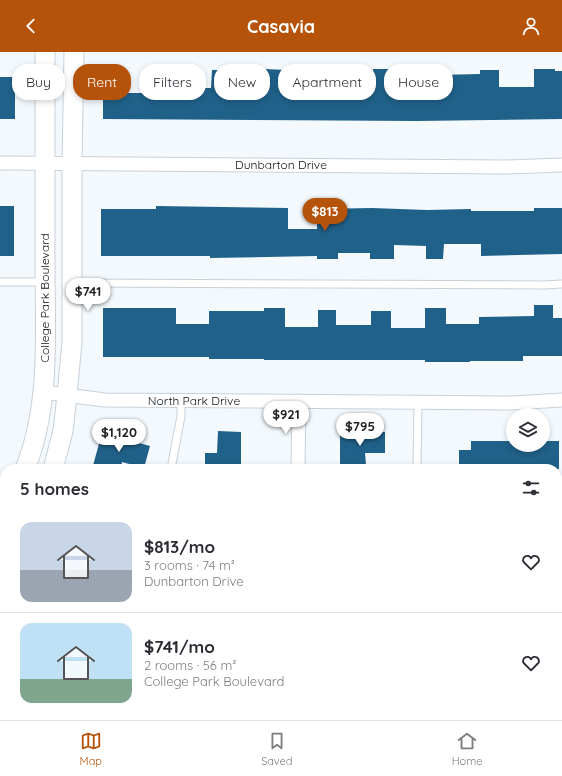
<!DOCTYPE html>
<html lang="en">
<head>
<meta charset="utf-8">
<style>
  :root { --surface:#fff; --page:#f2f2f3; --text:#2b2b33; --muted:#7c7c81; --line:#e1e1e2; --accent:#b45309 }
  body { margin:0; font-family:Quicksand,sans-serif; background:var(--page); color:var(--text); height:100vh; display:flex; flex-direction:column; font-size:15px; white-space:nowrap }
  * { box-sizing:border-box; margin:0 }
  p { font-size:13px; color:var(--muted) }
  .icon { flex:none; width:22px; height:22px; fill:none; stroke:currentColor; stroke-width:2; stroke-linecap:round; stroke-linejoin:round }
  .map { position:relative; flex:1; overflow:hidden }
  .sheet { position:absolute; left:0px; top:412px; width:562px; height:256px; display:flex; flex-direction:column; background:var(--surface); border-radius:16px 16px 0 0; box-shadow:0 2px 6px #0003 }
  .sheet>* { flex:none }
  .top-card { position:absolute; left:12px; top:12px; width:538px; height:36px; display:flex; gap:8px }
  .tools { position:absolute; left:506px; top:356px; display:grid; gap:8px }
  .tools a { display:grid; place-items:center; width:44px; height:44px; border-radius:50%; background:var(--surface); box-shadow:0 2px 6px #0003; font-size:20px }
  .price { position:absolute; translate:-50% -34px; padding:0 9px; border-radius:14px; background:#fff; color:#222; font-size:13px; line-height:26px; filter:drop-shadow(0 1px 2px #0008) }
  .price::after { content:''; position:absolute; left:50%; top:24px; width:12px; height:9px; margin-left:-6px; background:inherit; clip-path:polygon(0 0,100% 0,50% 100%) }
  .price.active { background:var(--accent); color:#fff }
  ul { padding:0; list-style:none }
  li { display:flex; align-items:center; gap:12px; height:100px; padding:0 20px }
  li+li { border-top:1px solid var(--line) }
  li span { display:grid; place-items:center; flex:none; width:112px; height:80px; border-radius:12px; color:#555 }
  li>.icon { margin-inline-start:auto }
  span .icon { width:48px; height:48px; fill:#fffc; stroke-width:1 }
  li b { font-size:17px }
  h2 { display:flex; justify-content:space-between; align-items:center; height:48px; padding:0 20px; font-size:17px }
  .pill { padding:0 14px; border-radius:16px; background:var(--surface); box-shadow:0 2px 6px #0003; font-size:14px; line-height:36px }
  .pill.active { background:var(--accent); color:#fff }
  header { display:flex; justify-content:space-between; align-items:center; height:52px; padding:0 20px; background:var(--accent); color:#fff; font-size:18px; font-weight:700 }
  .menu { display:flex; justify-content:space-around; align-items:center; height:56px; border-top:1px solid var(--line); background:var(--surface); font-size:11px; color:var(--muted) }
  .menu a { display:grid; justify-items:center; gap:2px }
  .menu .active { color:var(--accent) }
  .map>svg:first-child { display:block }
</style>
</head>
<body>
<header><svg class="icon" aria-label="back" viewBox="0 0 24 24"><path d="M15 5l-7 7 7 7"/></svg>Casavia<svg class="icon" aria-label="person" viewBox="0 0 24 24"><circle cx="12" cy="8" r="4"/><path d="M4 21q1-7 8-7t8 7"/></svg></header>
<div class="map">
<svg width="562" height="668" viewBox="0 0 562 668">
  <rect width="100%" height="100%" fill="#f3f9fd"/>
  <g fill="#20618a">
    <path d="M158 15H179V36H211L212 18H232V34H265L266 17 285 18V30L320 31V18H338V31H373V17H393V24L480 22V18H499V35H534V17H555V19H562V67L417 69 103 67V26H122V41H158Z"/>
    <rect x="0" y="25" width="15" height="42"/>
    <rect x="0" y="154" width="14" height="50"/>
    <path d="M156 154 288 156V177H317V157L372 156 427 158 471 157V159H534V156H562V202L481 204V192H444L443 207H426V194L394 193V207H370V201H338V207H317V204L210 206V204H101V157H156Z"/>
    <path d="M534 253H553V266H562V304H523V309H470V310H425V308H264V307H209V305H103V256H176V272H209V259H264V256H285V275H318V258H336V273H371V259H391V276H425V256H446V272H479V265L534 264Z"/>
    <path d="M218 379 241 380V417H205V401H217Z"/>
    <path d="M340 380H385V401H365L366 413H340Z"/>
    <path d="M102 381 150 394 144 416 122 410 121 417H92Z"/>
    <path d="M471 389H513V393H543V389H559V417H459V398H471Z"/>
  </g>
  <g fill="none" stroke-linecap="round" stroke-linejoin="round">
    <defs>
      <g id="lane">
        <path d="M0 230H44"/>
        <path d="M73 231 544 233 562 232"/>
        <path d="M171 417 181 364V348"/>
        <path d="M417 417 418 350"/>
        <path d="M557 465H562"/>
        <path d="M340 663 348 668"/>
        <path d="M506 668V663"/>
      </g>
      <g id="street">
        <path d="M0 111 505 115 562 113"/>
        <path d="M43 340 105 348 512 351 562 348"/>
        <path d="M298 417 299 349"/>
        <path d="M557 583H562"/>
        <path d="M0 587 5 590"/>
        <path d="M120 663 128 668"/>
      </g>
      <g id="secondary">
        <path d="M25 417C51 353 45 280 45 213 45 142 45 71 45 0"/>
        <path d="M53 417 63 379 67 343 72 290V111L74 0"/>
        <path d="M0 475 5 466"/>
        <path d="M0 527 5 519"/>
      </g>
    </defs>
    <use href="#lane" stroke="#c8d1d9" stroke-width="9"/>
    <use href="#street" stroke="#c8d1d9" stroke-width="15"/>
    <use href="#secondary" stroke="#c8d1d9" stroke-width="21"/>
    <use href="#lane" stroke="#fff" stroke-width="7"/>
    <use href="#street" stroke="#fff" stroke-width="13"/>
    <use href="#secondary" stroke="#fff" stroke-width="19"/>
  </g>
  <g text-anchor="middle" stroke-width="4" stroke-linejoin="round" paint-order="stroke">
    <g font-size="12" fill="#0d1013" stroke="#fff">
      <text x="281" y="117">Dunbarton Drive</text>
      <text transform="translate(45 246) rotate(-90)" y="4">College Park Boulevard</text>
      <text x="194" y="353">North Park Drive</text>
    </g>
  </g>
</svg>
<div class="tools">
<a><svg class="icon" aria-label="layers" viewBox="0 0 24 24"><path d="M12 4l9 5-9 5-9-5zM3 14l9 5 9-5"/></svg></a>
</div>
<b class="price active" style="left:325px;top:180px">$813</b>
<b class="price" style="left:88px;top:260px">$741</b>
<b class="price" style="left:286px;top:383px">$921</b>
<b class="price" style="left:360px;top:395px">$795</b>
<b class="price" style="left:119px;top:401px">$1,120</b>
<div class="top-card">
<a class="pill">Buy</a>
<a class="pill active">Rent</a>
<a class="pill">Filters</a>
<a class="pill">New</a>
<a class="pill">Apartment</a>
<a class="pill">House</a>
</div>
<section class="sheet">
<h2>5 homes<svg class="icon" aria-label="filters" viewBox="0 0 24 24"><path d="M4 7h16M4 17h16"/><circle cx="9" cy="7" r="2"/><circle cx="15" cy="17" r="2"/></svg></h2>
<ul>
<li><span style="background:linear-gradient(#c9d6e8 60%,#9aa5b1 0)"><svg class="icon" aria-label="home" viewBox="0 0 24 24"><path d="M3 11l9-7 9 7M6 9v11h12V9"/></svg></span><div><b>$813/mo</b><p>3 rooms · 74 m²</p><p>Dunbarton Drive</p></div><svg class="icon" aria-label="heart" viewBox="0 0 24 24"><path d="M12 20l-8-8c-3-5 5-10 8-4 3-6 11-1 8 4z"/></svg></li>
<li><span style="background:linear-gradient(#bfe0f5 70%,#7fa58c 0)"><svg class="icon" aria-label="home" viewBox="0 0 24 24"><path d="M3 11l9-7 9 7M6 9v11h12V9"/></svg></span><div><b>$741/mo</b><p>2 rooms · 56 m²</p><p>College Park Boulevard</p></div><svg class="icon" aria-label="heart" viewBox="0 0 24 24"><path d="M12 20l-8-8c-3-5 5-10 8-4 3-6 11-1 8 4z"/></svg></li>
</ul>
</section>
</div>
<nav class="menu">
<a class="active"><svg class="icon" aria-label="map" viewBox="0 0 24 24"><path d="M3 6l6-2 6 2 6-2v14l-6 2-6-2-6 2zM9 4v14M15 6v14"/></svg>Map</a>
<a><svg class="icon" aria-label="saved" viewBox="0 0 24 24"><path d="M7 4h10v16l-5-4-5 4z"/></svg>Saved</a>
<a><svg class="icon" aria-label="home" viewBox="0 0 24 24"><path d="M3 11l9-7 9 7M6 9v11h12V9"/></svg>Home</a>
</nav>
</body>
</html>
